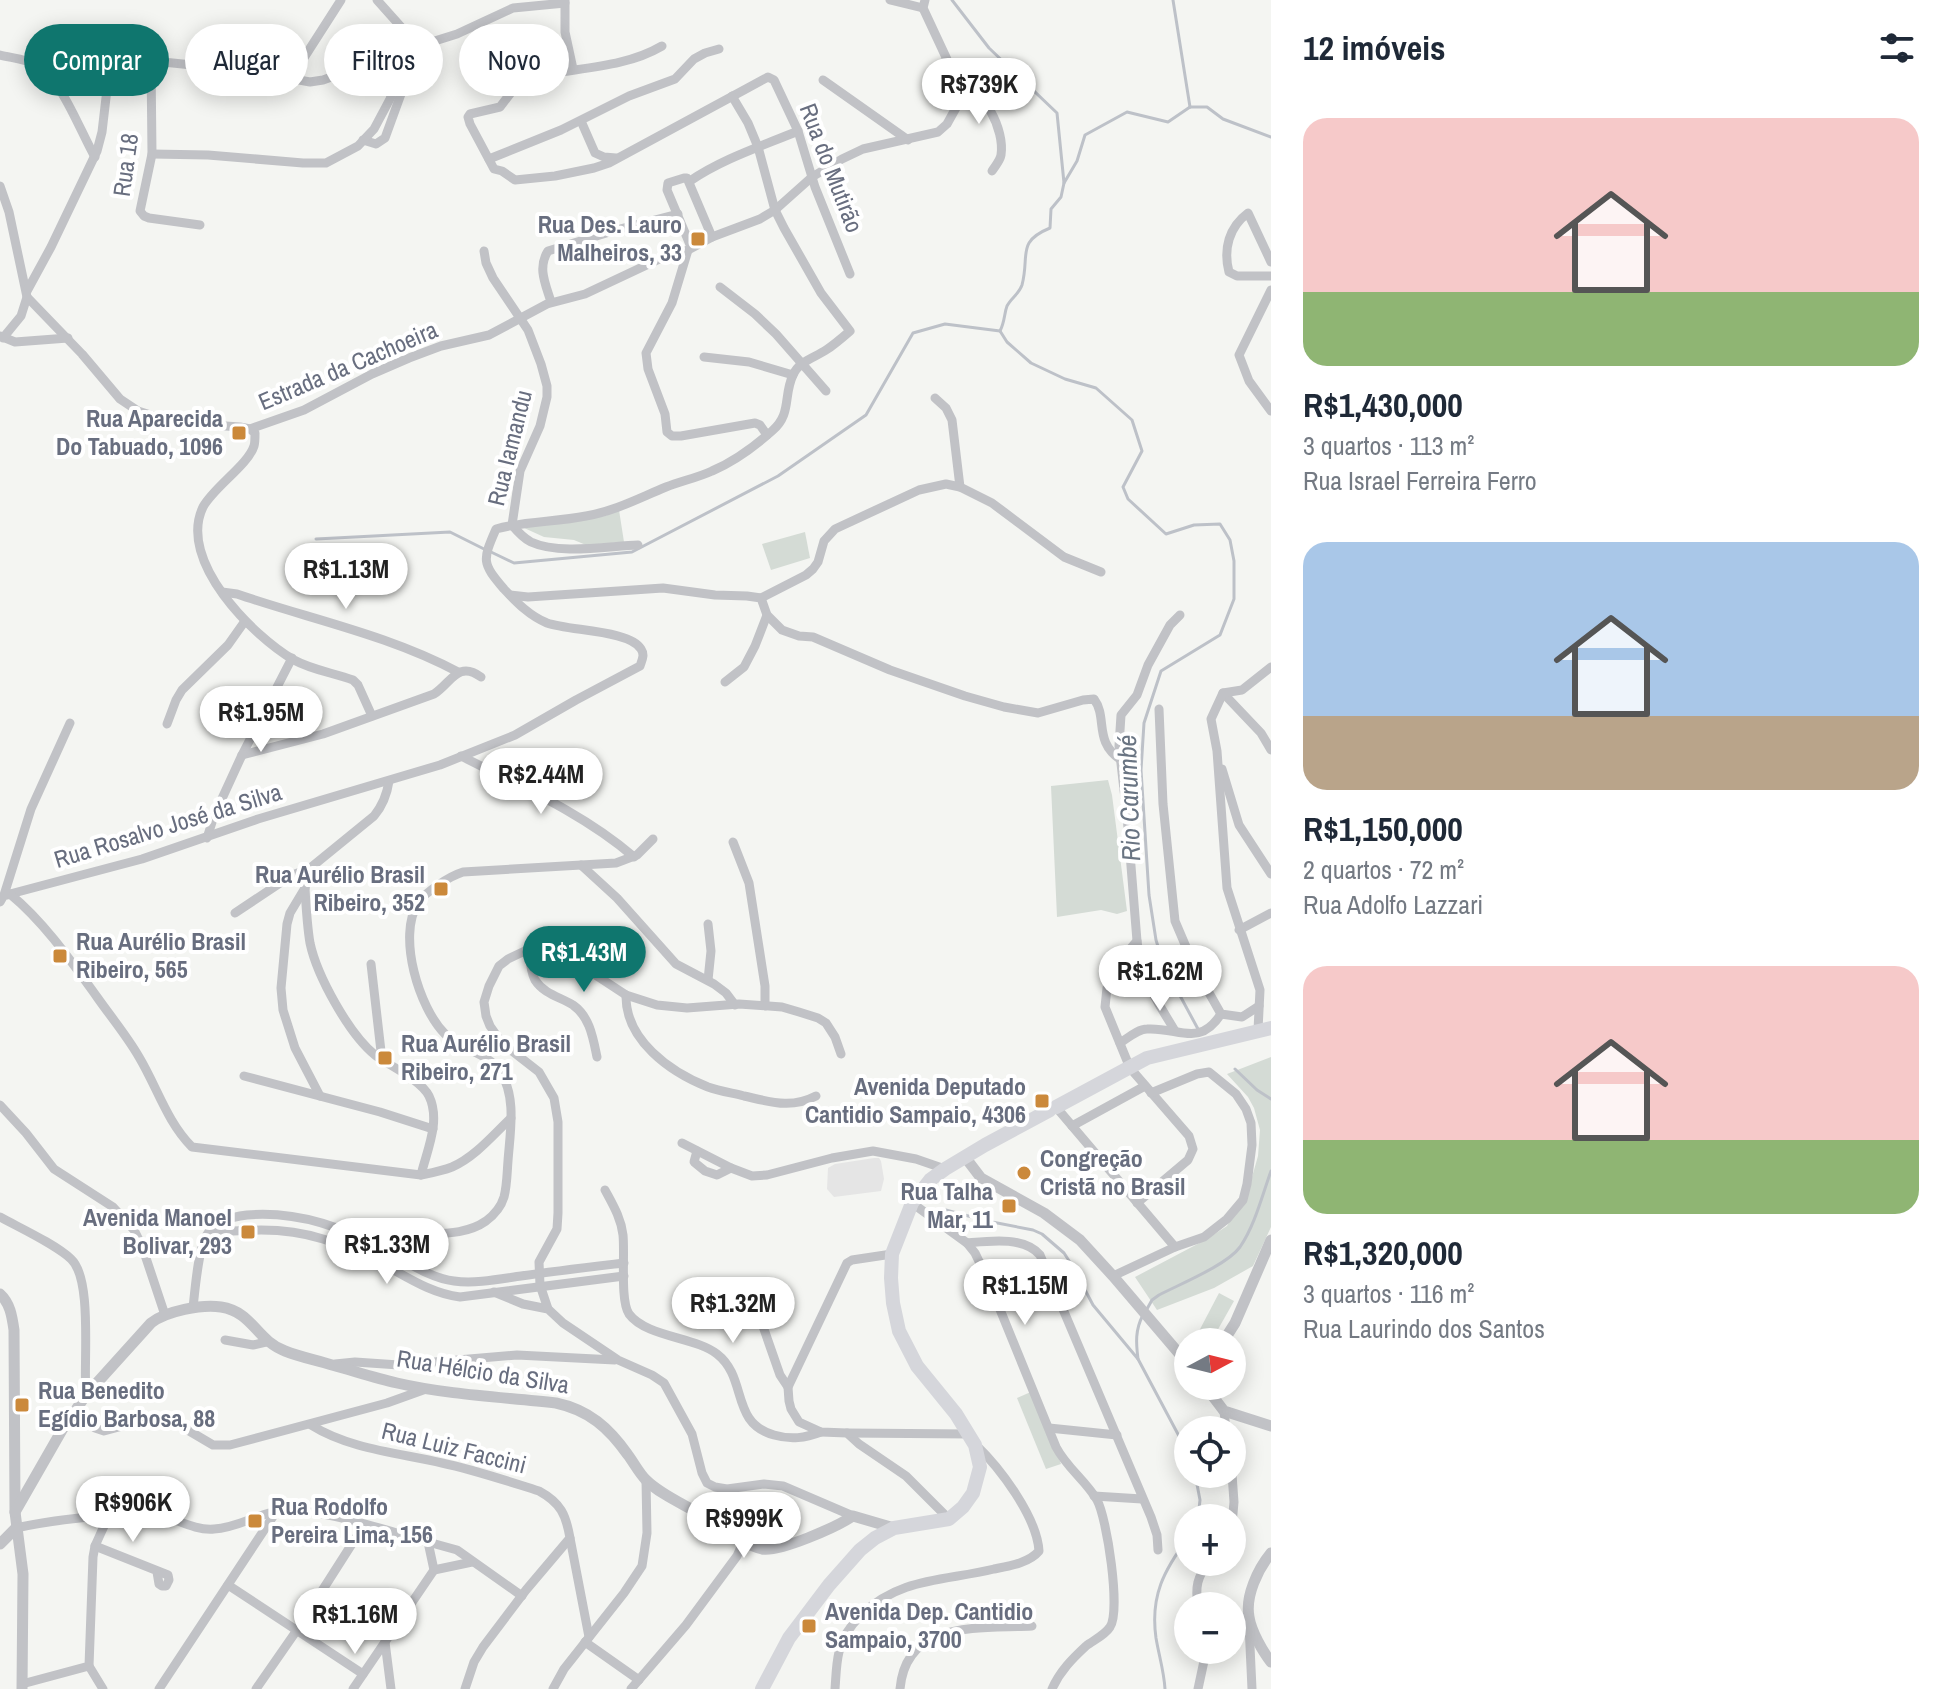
<!DOCTYPE html>
<html lang="pt">
<head>
<meta charset="utf-8">
<style>
  :root { --surface:#fff; --page:#f6f6f7; --text:#1f2937; --muted:#747a83; --accent:#0f766e }
  body { margin:0; font-family:"Archivo Narrow",sans-serif; background:var(--page); color:var(--text); height:100vh; display:flex; flex-direction:column; font-size:30px; white-space:nowrap }
  * { box-sizing:border-box; margin:0 }
  p { font-size:26px; color:var(--muted) }
  .icon { flex:none; width:44px; height:44px; fill:none; stroke:currentColor; stroke-width:2; stroke-linecap:round; stroke-linejoin:round }
  .map { position:relative; flex:1; overflow:hidden }
  .panel { display:flex; flex-direction:column; background:var(--surface); width:680px }
  .panel>* { flex:none }
  .hud { position:absolute; left:24px; top:24px; width:760px; height:72px; display:flex; gap:16px }
  .needle { width:52px; rotate:83deg }
  .buttons { position:absolute; left:1174px; top:1328px; display:grid; gap:16px }
  .buttons a { display:grid; place-items:center; width:72px; height:72px; border-radius:50%; background:var(--surface); box-shadow:0 4px 20px #0003; font-size:40px }
  .price { position:absolute; translate:-50% -68px; padding:0 18px; border-radius:28px; background:#fff; color:#222; font-size:26px; line-height:52px; filter:drop-shadow(0 2px 4px #0008) }
  .price::after { content:''; position:absolute; left:50%; top:48px; width:24px; height:18px; margin-left:-12px; background:inherit; clip-path:polygon(0 0,100% 0,50% 100%) }
  .price.current { background:var(--accent); color:#fff }
  ul { padding:0; list-style:none }
  li { display:grid; align-content:center; gap:16px; height:424px; padding:0 32px }
  li span { display:grid; place-items:center; height:248px; border-radius:24px; color:#555 }
  li>.icon { margin-inline-start:auto }
  span .icon { width:144px; height:144px; fill:#fffc; stroke-width:1 }
  li b { font-size:34px }
  h2 { display:flex; justify-content:space-between; align-items:center; height:96px; padding:0 32px; font-size:34px }
  .chip { padding:0 28px; border-radius:36px; background:var(--surface); box-shadow:0 4px 20px #0003; font-size:28px; line-height:72px }
  .chip.current { background:var(--accent); color:#fff }
  main { display:flex; flex:1; min-height:0 }
  .map>svg:first-child { display:block }
</style>
</head>
<body>
<main>
<div class="map">
<svg width="1271" height="1689" viewBox="0 0 1271 1689">
  <rect width="100%" height="100%" fill="#f4f5f2"/>
  <path fill="#e5e5e5" d="M874 1158H879L881 1161 884 1179 881 1191 834 1197 827 1189 828 1168 835 1164Z"/>
  <g fill="#d4dbd5">
    <path d="M619 510 624 542 586 545 574 540 544 537 522 527 605 516Z"/>
    <path d="M805 532 810 558 771 570 762 544Z"/>
    <path d="M1108 780 1112 795 1127 911 1117 914 1101 910 1057 917 1051 786Z"/>
    <path d="M1271 1057V1227L1253 1266 1214 1288 1157 1310 1135 1277 1207 1239 1227 1226 1252 1177 1258 1156 1260 1130 1254 1108 1248 1097 1227 1074Z"/>
    <path d="M1219 1293 1234 1301 1212 1340 1198 1333Z"/>
    <path d="M1033 1391 1061 1464 1046 1469 1017 1398Z"/>
  </g>
  <g fill="none" stroke-linecap="round" stroke-linejoin="round">
    <g stroke="#bdc1c8" stroke-width="3">
      <path d="M952 0 989 48 1057 113 1064 183"/>
      <path d="M1173 0 1190 107"/>
      <path d="M1190 107 1168 122 1127 112 1085 135 1077 161 1064 183 1061 197 1051 209 1050 228C1016 242 1030 255 1022 285 1019 294 1011 298 1007 306 1004 314 1005 321 1000 331L1007 342 1031 363 1065 379 1096 388 1132 420 1142 451 1123 487 1128 499 1166 534 1194 525 1220 524 1230 540 1234 561V599L1220 635 1161 671 1144 723 1141 770 1149 895 1156 940 1164 966 1198 1029"/>
      <path d="M1190 107H1207L1223 119 1271 137"/>
      <path d="M316 539 450 532 484 549"/>
      <path d="M491 552 514 563 632 552 778 476 866 415 913 333 945 324 1000 331"/>
      <path d="M1235 1069 1257 1090 1271 1099"/>
      <path d="M942 1209 987 1221 1033 1230 1042 1234 1064 1253 1073 1267 1093 1305 1138 1359"/>
      <path d="M1147 1309 1152 1300 1159 1295C1180 1284 1227 1265 1240 1247 1255 1225 1262 1196 1271 1171"/>
      <path d="M1143 1315C1135 1330 1136 1343 1138 1359L1188 1453"/>
      <path d="M1195 1474 1200 1500 1198 1518"/>
      <path d="M1165 1689C1164 1671 1159 1656 1156 1638 1150 1596 1164 1570 1188 1538"/>
    </g>
    <g stroke="#c1c2c6" stroke-width="9">
      <path d="M377 0 419 47"/>
      <path d="M565 0V32L573 69"/>
      <path d="M890 0 923 8"/>
      <path d="M662 46C621 70 571 67 525 79L519 82 500 107 470 114 468 117 470 124 494 169 502 171 515 180 555 176 594 168 609 163 744 90 768 77 774 80 798 131 815 187 850 274"/>
      <path d="M0 55C12 58 26 59 37 65 62 80 80 131 95 157"/>
      <path d="M151 61 152 154 140 211 144 216 149 218 200 225"/>
      <path d="M291 78 341 0"/>
      <path d="M823 80 908 140"/>
      <path d="M958 83C984 88 1005 130 1001 155 1000 161 995 166 992 171"/>
      <path d="M581 121 595 153 604 157 616 158"/>
      <path d="M363 140 376 144 385 138 413 61 411 56"/>
      <path d="M152 154 208 155 303 163H326L358 146 374 129 390 99 401 71 411 56 422 45 457 34 513 8 565 3"/>
      <path d="M489 159 561 130 629 96 675 79 694 59 705 53 719 49"/>
      <path d="M690 181C722 159 762 146 798 131"/>
      <path d="M0 186 9 212 27 297 82 354 120 399 138 411 160 418 197 424 240 427 250 429 255 433C255 437 255 443 254 446 248 465 214 487 203 507 177 561 253 636 294 660 312 670 334 673 353 680L358 685 372 716"/>
      <path d="M691 247 667 190 668 183 684 178H687L712 237"/>
      <path d="M688 250 672 303 646 353 648 369 665 414 667 432 672 436H681L755 423 760 425 767 435"/>
      <path d="M484 251 486 263 493 278 528 330 541 364 547 386V397L540 426 520 471 512 525C517 531 523 538 531 542 559 555 608 546 638 545"/>
      <path d="M1271 262 1248 213C1229 227 1223 249 1229 272L1237 276H1271"/>
      <path d="M720 287 755 314 776 334 826 391"/>
      <path d="M1271 290 1239 355 1249 381 1271 411"/>
      <path d="M27 291 51 247 97 151 102 132 109 72 117 64 126 62H163L250 71 310 82 323 80 337 75"/>
      <path d="M551 302C546 285 537 268 548 251L616 230 678 214"/>
      <path d="M0 336 15 342 68 338"/>
      <path d="M3 338 21 316 27 297"/>
      <path d="M704 357 749 362 793 375"/>
      <path d="M935 398 946 408 952 420 960 487"/>
      <path d="M250 429 304 410 372 374 409 358 441 346 489 335 547 304 585 294 668 255 688 250 712 237 760 219 775 210 812 177 842 159 863 149 938 132 947 124 957 106 959 95 958 83 923 8 925 0"/>
      <path d="M222 592 237 594C310 619 389 635 458 672"/>
      <path d="M510 595 528 597 663 588 715 595 747 596 761 598 767 615 782 630 799 636 813 637 890 670 965 696 1004 707 1038 713 1083 700 1094 699C1108 718 1093 741 1121 760"/>
      <path d="M761 598 806 575 813 569 818 562 824 541 835 529 919 490 946 484 960 487 992 503 1064 557 1101 572"/>
      <path d="M725 682 744 667 755 646 767 615"/>
      <path d="M1223 693 1261 733 1271 750"/>
      <path d="M1159 709 1163 804 1175 921 1195 968 1221 1014 1242 1017 1259 1006"/>
      <path d="M167 724 176 700 182 690 228 645 245 621"/>
      <path d="M242 755 323 734 434 694C451 683 458 660 481 677"/>
      <path d="M461 756C520 786 583 813 634 857"/>
      <path d="M1222 769 1239 825 1271 874"/>
      <path d="M207 838 214 816 242 755 292 658"/>
      <path d="M733 842 749 883 765 986V1006"/>
      <path d="M581 865 617 898 676 964 714 984 726 993 735 1005"/>
      <path d="M305 888C306 906 307 925 310 943 317 976 349 1034 375 1055 390 1066 421 1080 429 1096 441 1121 427 1150 421 1175"/>
      <path d="M10 894 142 859 258 819 440 765 515 735 576 700 640 666C642 660 645 655 641 649 630 630 569 631 547 623 530 616 517 603 504 589 482 563 482 561 496 529 525 521 556 522 586 516 615 511 639 498 666 487 681 481 697 478 712 471 733 462 755 446 772 431 792 414 783 396 793 375 799 361 814 358 826 350 834 345 842 338 850 331L821 293 784 228 775 210 758 147 748 123 732 96"/>
      <path d="M7 895 10 894C44 922 71 961 97 997 111 1017 127 1036 139 1057 157 1087 167 1122 192 1147L421 1175C431 1173 442 1171 452 1167 475 1157 493 1135 511 1118"/>
      <path d="M0 902 4 895 31 809 70 723"/>
      <path d="M235 913 292 875 309 869"/>
      <path d="M708 924 711 951 708 980"/>
      <path d="M1239 930 1271 913"/>
      <path d="M1137 941C1141 979 1156 999 1175 1031"/>
      <path d="M529 949C530 959 530 971 535 980 544 994 560 997 573 1005 590 1017 593 1038 597 1057"/>
      <path d="M371 964 382 1060"/>
      <path d="M626 995C625 1040 670 1072 708 1087 719 1091 732 1093 744 1096 771 1102 791 1109 816 1096"/>
      <path d="M1258 1030 1260 990 1227 888 1217 751 1211 719 1223 693 1242 690 1271 667"/>
      <path d="M1120 1043C1128 1038 1138 1029 1147 1029 1179 1027 1199 1048 1221 1014"/>
      <path d="M244 1076 380 1112 433 1129"/>
      <path d="M320 1096 295 1048 283 1010 281 988 287 924 290 913 305 888 309 869 374 816C383 805 387 795 389 781"/>
      <path d="M0 1105 26 1133 54 1169 113 1207 134 1230 142 1246 165 1315"/>
      <path d="M1056 1107 1175 1247"/>
      <path d="M1072 1126 1145 1086"/>
      <path d="M682 1143 731 1168 752 1176 767 1175 832 1158 873 1151 916 1159 945 1169"/>
      <path d="M697 1151 694 1162 705 1171 717 1175 731 1168"/>
      <path d="M605 1190C613 1205 621 1218 623 1235 625 1254 620 1301 629 1314 646 1337 696 1337 717 1354 748 1378 730 1423 774 1435 791 1440 805 1438 821 1432"/>
      <path d="M912 1203 967 1243 975 1253 988 1280 1056 1447C1067 1468 1086 1481 1097 1500 1107 1518 1121 1611 1110 1627 1105 1635 1094 1640 1086 1646 1072 1659 1060 1671 1052 1689"/>
      <path d="M1137 1203 1188 1160 1193 1149 1189 1136 1130 1068 1105 1007 1107 988 1114 968 1137 941 1127 816 1119 746 1121 715 1137 695 1148 665 1170 625 1180 615"/>
      <path d="M0 1217C20 1228 55 1244 71 1259 93 1279 83 1364 86 1395"/>
      <path d="M212 1229C228 1233 244 1230 261 1230 281 1230 304 1233 323 1239 340 1245 359 1251 375 1260 403 1274 428 1293 460 1297L624 1276"/>
      <path d="M967 1243C989 1241 1024 1236 1040 1255L1151 1517 1157 1535 1158 1550"/>
      <path d="M892 1254 852 1260 847 1263 788 1387 789 1401 791 1409 799 1422 821 1432 847 1433 859 1444 906 1476 949 1519"/>
      <path d="M373 1259 380 1248 391 1239C421 1230 459 1240 486 1221 494 1215 501 1207 504 1197 507 1186 507 1173 508 1161 510 1132 517 1097 500 1071 487 1052 461 1050 445 1034 419 1008 397 936 418 903 425 892 450 876 463 872L616 863 637 855 653 839"/>
      <path d="M1113 1276 1175 1247 1204 1237 1227 1219 1243 1200 1247 1184 1252 1145 1251 1123 1246 1109 1236 1094 1209 1072 1197 1074 1151 1093"/>
      <path d="M494 1292 523 1304 548 1309 563 1323 618 1360 652 1375 664 1383 692 1434 702 1473 707 1483 715 1487 727 1489 764 1484 783 1486 853 1516"/>
      <path d="M751 1292 780 1375 788 1387"/>
      <path d="M193 1308C195 1290 198 1251 206 1236 214 1221 231 1217 247 1215 294 1211 341 1226 382 1249 404 1260 429 1278 454 1281 475 1284 500 1279 521 1276 555 1271 590 1267 624 1263"/>
      <path d="M548 1309 540 1285 539 1262 557 1229 558 1213V1122L554 1098 539 1072 502 1043 490 1026 486 1016 484 1002 489 986 499 966 508 959 529 949 546 946 562 953 626 995 657 1005 687 1008 739 1004 782 1007 799 1012 818 1018 826 1023 835 1037 841 1054"/>
      <path d="M225 1340 253 1345 266 1342"/>
      <path d="M335 1364 355 1362 399 1365 517 1355 615 1360"/>
      <path d="M1224 1411 1226 1430"/>
      <path d="M73 1414 95 1428 104 1431 145 1420 174 1422 213 1445H230L387 1403 426 1389"/>
      <path d="M311 1425C349 1449 399 1453 442 1463 475 1470 507 1481 539 1491 561 1503 566 1515 570 1538L526 1590 483 1647 474 1662 465 1689"/>
      <path d="M1049 1428 1117 1435"/>
      <path d="M847 1433 970 1434"/>
      <path d="M1232 1474 1234 1502 1232 1524"/>
      <path d="M1094 1496 1142 1499"/>
      <path d="M16 1528C47 1521 76 1518 107 1515 121 1514 135 1511 150 1513 171 1515 192 1531 214 1529 237 1528 257 1514 279 1511 321 1507 387 1531 428 1542L434 1570 353 1689"/>
      <path d="M570 1538 589 1637"/>
      <path d="M428 1542 457 1550 522 1596"/>
      <path d="M95 1546 168 1575 169 1580 166 1586H162L159 1584 157 1572"/>
      <path d="M434 1570 472 1562"/>
      <path d="M228 1585 363 1674"/>
      <path d="M1198 1606C1195 1587 1197 1577 1209 1562"/>
      <path d="M1249 1625 1252 1689"/>
      <path d="M385 1642 391 1689"/>
      <path d="M585 1642 639 1680"/>
      <path d="M89 1666 103 1689"/>
      <path d="M22 1684 89 1666 93 1557 95 1546 109 1515"/>
      <path d="M159 1689 276 1512"/>
      <path d="M256 1689 297 1630 364 1525"/>
      <path d="M553 1689 564 1669 624 1593 642 1566 647 1533 646 1480"/>
      <path d="M631 1689 686 1625 737 1556 744 1540"/>
      <path d="M835 1689C836 1677 836 1664 839 1652 842 1637 851 1625 861 1615 900 1577 945 1581 994 1569 1009 1566 1029 1563 1039 1551 1037 1517 1000 1468 976 1445"/>
      <path d="M900 1689C906 1619 980 1629 1032 1626"/>
      <path d="M1198 1689 1204 1661V1650"/>
    </g>
    <g stroke="#c1c2c6" stroke-width="11">
      <path d="M965 1157 981 1178 1044 1213 1080 1240 1113 1276 1188 1364"/>
      <path d="M0 1294C10 1303 12 1316 14 1330L15 1512 23 1574 22 1689"/>
      <path d="M1223 1342 1235 1323 1271 1240"/>
      <path d="M1205 1386 1224 1411 1271 1426"/>
      <path d="M15 1512 62 1430 86 1395 151 1323C166 1311 202 1304 221 1307 253 1312 256 1340 285 1351 300 1357 316 1360 332 1365 354 1371 375 1378 397 1383 449 1395 503 1397 556 1403 589 1410 609 1428 628 1455 634 1463 639 1473 646 1480 660 1494 681 1503 698 1513 715 1523 744 1545 762 1549 781 1552 836 1527 853 1516L894 1528"/>
      <path d="M0 1544 16 1528"/>
      <path d="M1271 1553C1258 1569 1245 1596 1249 1617 1251 1631 1263 1652 1271 1662"/>
    </g>
    <g stroke="#d5d6db" stroke-width="14">
      <path d="M1056 1107 1147 1058 1271 1028"/>
      <path d="M762 1689 789 1638 829 1585 860 1550 875 1538 894 1528 949 1519 963 1507 973 1493 980 1467 975 1445 956 1414 917 1366 899 1331 893 1303 891 1278 892 1254 912 1203 930 1180 945 1169 985 1145 1050 1110"/>
    </g>
  </g>
  <g fill="#cb893b" stroke="#fff" stroke-width="3">
    <rect x="690" y="231" width="16" height="16" rx="4"/>
    <rect x="231" y="425" width="16" height="16" rx="4"/>
    <rect x="433" y="881" width="16" height="16" rx="4"/>
    <rect x="52" y="948" width="16" height="16" rx="4"/>
    <rect x="377" y="1050" width="16" height="16" rx="4"/>
    <rect x="1034" y="1093" width="16" height="16" rx="4"/>
    <circle cx="1024" cy="1173" r="8"/>
    <rect x="1001" y="1198" width="16" height="16" rx="4"/>
    <rect x="240" y="1224" width="16" height="16" rx="4"/>
    <rect x="14" y="1397" width="16" height="16" rx="4"/>
    <rect x="247" y="1513" width="16" height="16" rx="4"/>
    <rect x="801" y="1618" width="16" height="16" rx="4"/>
  </g>
  <g text-anchor="middle" stroke-width="8" stroke-linejoin="round" paint-order="stroke">
    <g font-size="24" fill="#686e7f" stroke="#fff">
      <text transform="translate(126 165) rotate(-82)" y="8">Rua 18</text>
      <text transform="translate(831 168) rotate(69)" y="8">Rua do Mutirão</text>
      <text transform="translate(348 366) rotate(-23)" y="8">Estrada da Cachoeira</text>
      <text transform="translate(510 448) rotate(-76)" y="8">Rua Iamandu</text>
      <text transform="translate(168 826) rotate(-17)" y="8">Rua Rosalvo José da Silva</text>
      <text transform="translate(483 1372) rotate(9)" y="8">Rua Hélcio da Silva</text>
      <text transform="translate(454 1448) rotate(14)" y="8">Rua Luiz Faccini</text>
    </g>
    <g font-size="24" font-weight="bold" fill="#686e7f" stroke="#fff" text-anchor="end">
      <text x="682" y="233">Rua Des. Lauro<tspan x="682" dy="28">Malheiros, 33</tspan></text>
      <text x="223" y="427">Rua Aparecida<tspan x="223" dy="28">Do Tabuado, 1096</tspan></text>
      <text x="425" y="883">Rua Aurélio Brasil<tspan x="425" dy="28">Ribeiro, 352</tspan></text>
      <text x="76" y="950" text-anchor="start">Rua Aurélio Brasil<tspan x="76" dy="28">Ribeiro, 565</tspan></text>
      <text x="401" y="1052" text-anchor="start">Rua Aurélio Brasil<tspan x="401" dy="28">Ribeiro, 271</tspan></text>
      <text x="1026" y="1095">Avenida Deputado<tspan x="1026" dy="28">Cantidio Sampaio, 4306</tspan></text>
      <text x="1040" y="1167" text-anchor="start">Congreção<tspan x="1040" dy="28">Cristã no Brasil</tspan></text>
      <text x="993" y="1200">Rua Talha<tspan x="993" dy="28">Mar, 11</tspan></text>
      <text x="232" y="1226">Avenida Manoel<tspan x="232" dy="28">Bolivar, 293</tspan></text>
      <text x="38" y="1399" text-anchor="start">Rua Benedito<tspan x="38" dy="28">Egídio Barbosa, 88</tspan></text>
      <text x="271" y="1515" text-anchor="start">Rua Rodolfo<tspan x="271" dy="28">Pereira Lima, 156</tspan></text>
      <text x="825" y="1620" text-anchor="start">Avenida Dep. Cantidio<tspan x="825" dy="28">Sampaio, 3700</tspan></text>
    </g>
    <g font-size="26" font-style="italic" fill="#697482" stroke="#fff">
      <text transform="translate(1129 798) rotate(-92)" y="9">Rio Carumbé</text>
    </g>
  </g>
</svg>
<div class="buttons">
<a><svg class="needle" viewBox="-14 -14 28 28"><path d="M0-13l5 13h-10z" fill="#e53935"/><path d="M0 13l5-13h-10z" fill="#747a83"/></svg></a>
<a><svg class="icon" aria-label="locate" viewBox="0 0 24 24"><circle cx="12" cy="12" r="6"/><path d="M12 2v4M12 18v4M2 12h4M18 12h4"/></svg></a>
<a>+</a>
<a>−</a>
</div>
<b class="price" style="left:979px;top:126px">R$739K</b>
<b class="price" style="left:346px;top:611px">R$1.13M</b>
<b class="price" style="left:261px;top:754px">R$1.95M</b>
<b class="price" style="left:541px;top:816px">R$2.44M</b>
<b class="price current" style="left:584px;top:994px">R$1.43M</b>
<b class="price" style="left:1160px;top:1013px">R$1.62M</b>
<b class="price" style="left:387px;top:1286px">R$1.33M</b>
<b class="price" style="left:1025px;top:1327px">R$1.15M</b>
<b class="price" style="left:733px;top:1345px">R$1.32M</b>
<b class="price" style="left:133px;top:1544px">R$906K</b>
<b class="price" style="left:744px;top:1560px">R$999K</b>
<b class="price" style="left:355px;top:1656px">R$1.16M</b>
<div class="hud">
<a class="chip current">Comprar</a>
<a class="chip">Alugar</a>
<a class="chip">Filtros</a>
<a class="chip">Novo</a>
</div>
</div>
<section class="panel">
<h2>12 imóveis<svg class="icon" aria-label="filters" viewBox="0 0 24 24"><path d="M4 7h16M4 17h16"/><circle cx="9" cy="7" r="2"/><circle cx="15" cy="17" r="2"/></svg></h2>
<ul>
<li><span style="background:linear-gradient(#f6c9c9 70%,#8fb573 0)"><svg class="icon" aria-label="home" viewBox="0 0 24 24"><path d="M3 11l9-7 9 7M6 9v11h12V9"/></svg></span><div><b>R$1,430,000</b><p>3 quartos · 113 m²</p><p>Rua Israel Ferreira Ferro</p></div></li>
<li><span style="background:linear-gradient(#a9c7e8 70%,#b9a48a 0)"><svg class="icon" aria-label="home" viewBox="0 0 24 24"><path d="M3 11l9-7 9 7M6 9v11h12V9"/></svg></span><div><b>R$1,150,000</b><p>2 quartos · 72 m²</p><p>Rua Adolfo Lazzari</p></div></li>
<li><span style="background:linear-gradient(#f6c9c9 70%,#8fb573 0)"><svg class="icon" aria-label="home" viewBox="0 0 24 24"><path d="M3 11l9-7 9 7M6 9v11h12V9"/></svg></span><div><b>R$1,320,000</b><p>3 quartos · 116 m²</p><p>Rua Laurindo dos Santos</p></div></li>
</ul>
</section>
</main>
</body>
</html>
